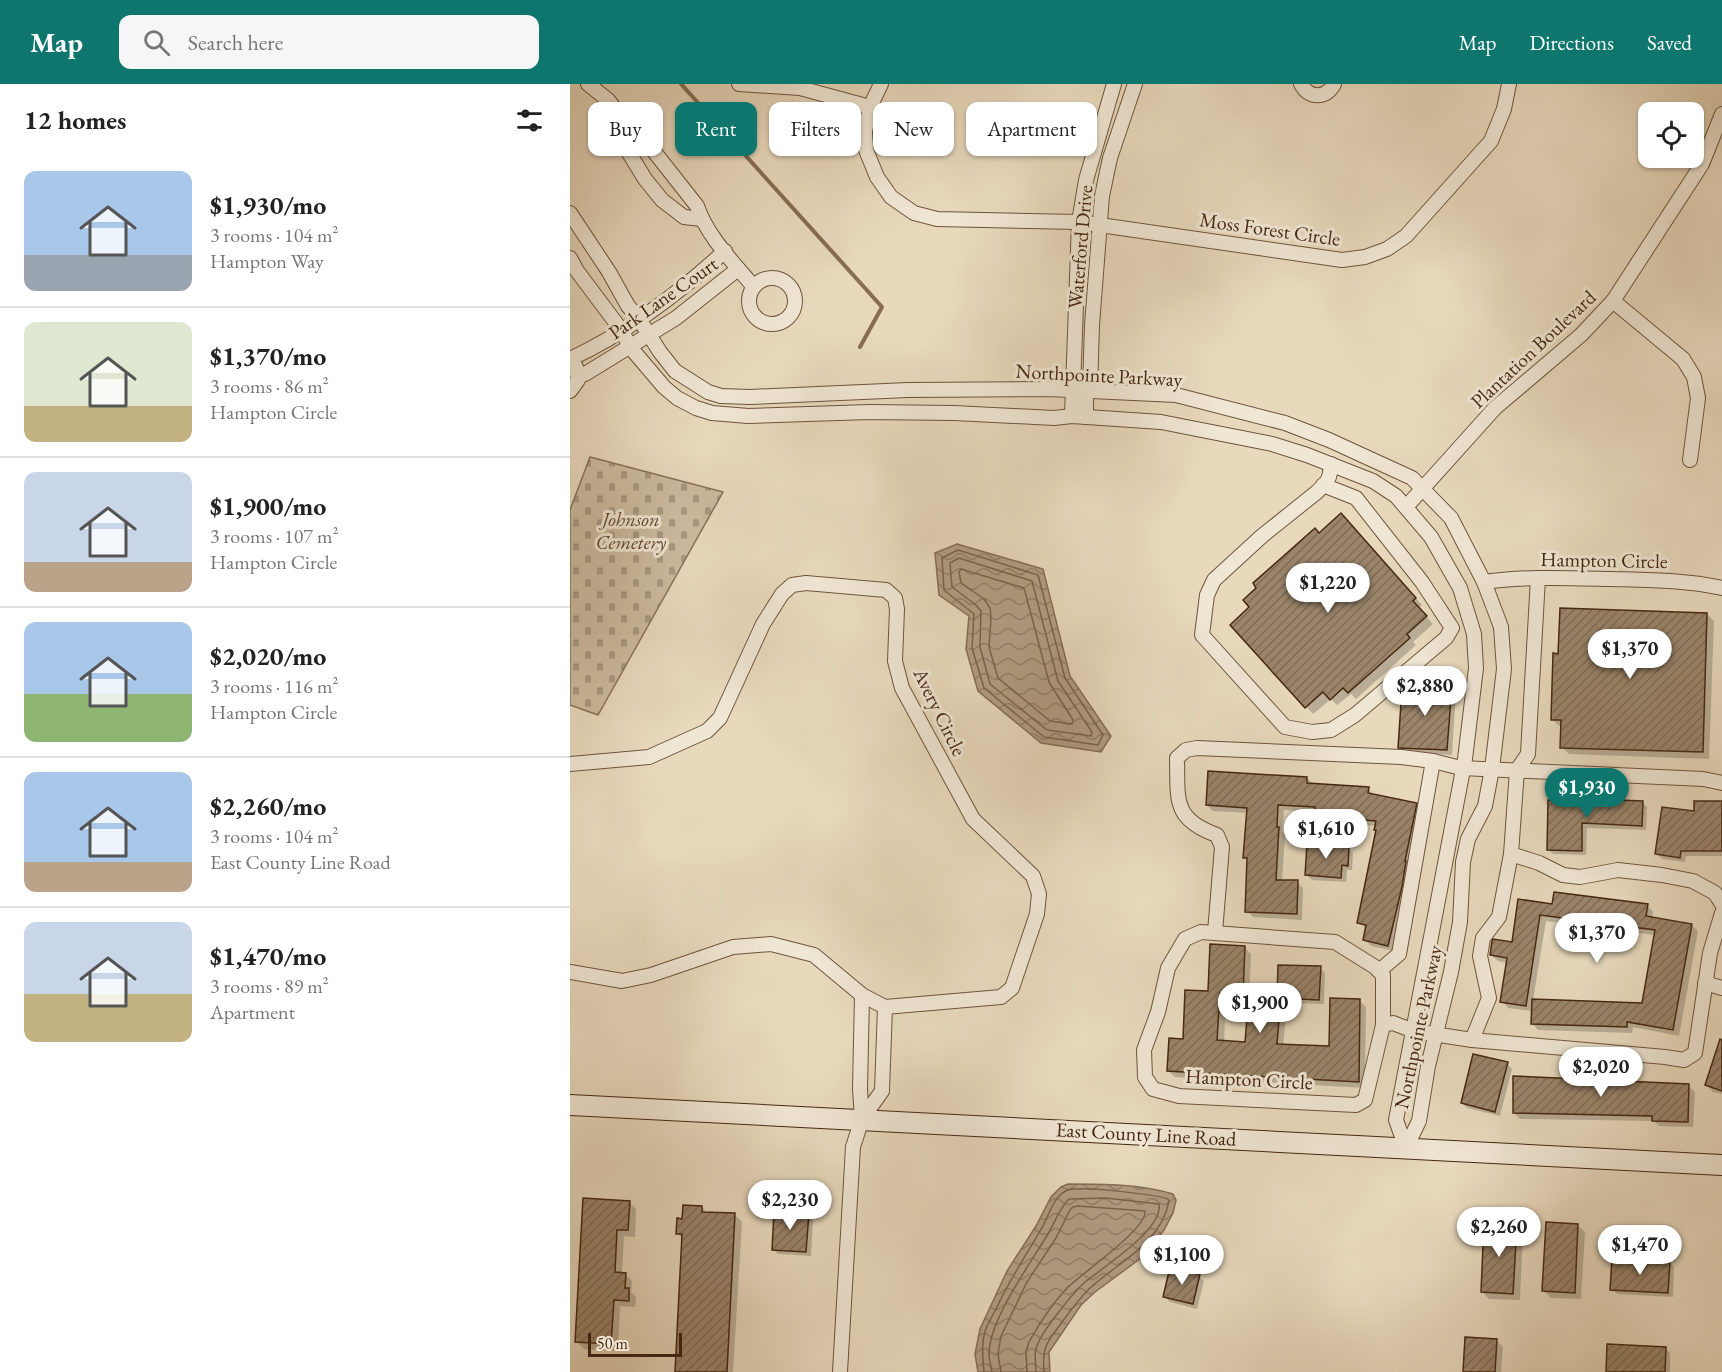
<!DOCTYPE html>
<html lang="en">
<head>
<meta charset="utf-8">
<style>
  :root { --surface:#fff; --page:#f6f6f6; --text:#222; --muted:#767676; --line:#e0e0e0; --accent:#0f766e }
  body { margin:0; font-family:"EB Garamond",serif; background:var(--page); color:var(--text); height:100vh; display:flex; flex-direction:column; font-size:22px; white-space:nowrap }
  * { box-sizing:border-box; margin:0 }
  p { font-size:20px; color:var(--muted) }
  .icon { flex:none; width:33px; height:33px; fill:none; stroke:currentColor; stroke-width:2; stroke-linecap:round; stroke-linejoin:round }
  .map { position:relative; flex:1; overflow:hidden }
  .side { display:flex; flex-direction:column; background:var(--surface); width:570px }
  .side>* { flex:none }
  .guide { position:absolute; left:18px; top:18px; width:570px; height:54px; display:flex; gap:12px }
  .fabs { position:absolute; left:1068px; top:18px; display:grid; gap:12px }
  .fabs a { display:grid; place-items:center; width:66px; height:66px; border-radius:12px; background:var(--surface); box-shadow:0 2px 4px #0004; font-size:30px }
  .scale { position:absolute; left:18px; bottom:15px; width:94px; box-sizing:border-box; padding-left:6px; border:3px solid #462710; border-top:0; font-size:16px; line-height:21px; white-space:nowrap; color:#462710; -webkit-text-stroke:4px #f0e6d4; paint-order:stroke }
  .price { position:absolute; translate:-50% -51px; padding:0 14px; border-radius:21px; background:#fff; color:#222; font-size:20px; line-height:39px; filter:drop-shadow(0 2px 3px #0008) }
  .price::after { content:''; position:absolute; left:50%; top:36px; width:18px; height:14px; margin-left:-9px; background:inherit; clip-path:polygon(0 0,100% 0,50% 100%) }
  .price.selected { background:var(--accent); color:#fff }
  ul { padding:0; list-style:none }
  li { display:flex; align-items:center; gap:18px; height:150px; padding:0 24px }
  li+li { border-top:2px solid var(--line) }
  li span { display:grid; place-items:center; flex:none; width:168px; height:120px; border-radius:12px; color:#555 }
  li>.icon { margin-inline-start:auto }
  span .icon { width:72px; height:72px; fill:#fffc; stroke-width:1 }
  li b { font-size:26px }
  h2 { display:flex; justify-content:space-between; align-items:center; height:72px; padding:0 24px; font-size:26px }
  .pill { padding:0 21px; border-radius:12px; background:var(--surface); box-shadow:0 2px 4px #0004; font-size:21px; line-height:54px }
  .pill.selected { background:var(--accent); color:#fff }
  header { display:flex; align-items:center; gap:36px; box-sizing:border-box; height:84px; padding:0 30px; background:var(--accent); color:#fff }
  header strong { font-size:28px }
  nav { display:flex; gap:33px; margin-inline-start:auto; font-size:21px }
  .search { width:420px; height:54px; background:var(--page); display:flex; align-items:center; gap:15px; box-sizing:border-box; padding:0 21px; border-radius:12px; color:var(--muted); font-size:22px }
  main { display:flex; flex:1; min-height:0 }
  .map>svg:first-child { display:block }
</style>
</head>
<body>
<header>
<strong>Map</strong>
<div class="search"><svg class="icon" aria-label="search" viewBox="0 0 24 24"><circle cx="10" cy="10" r="6"/><path d="M15 15l6 6"/></svg>Search here</div>
<nav><a>Map</a><a>Directions</a><a>Saved</a></nav>
</header>
<main>
<section class="side">
<h2>12 homes<svg class="icon" aria-label="filters" viewBox="0 0 24 24"><path d="M4 7h16M4 17h16"/><circle cx="9" cy="7" r="2"/><circle cx="15" cy="17" r="2"/></svg></h2>
<ul>
<li><span style="background:linear-gradient(#a9c7e8 70%,#9aa5b1 0)"><svg class="icon" aria-label="home" viewBox="0 0 24 24"><path d="M3 11l9-7 9 7M6 9v11h12V9"/></svg></span><div><b>$1,930/mo</b><p>3 rooms · 104 m²</p><p>Hampton Way</p></div></li>
<li><span style="background:linear-gradient(#dfe7d0 70%,#c2b280 0)"><svg class="icon" aria-label="home" viewBox="0 0 24 24"><path d="M3 11l9-7 9 7M6 9v11h12V9"/></svg></span><div><b>$1,370/mo</b><p>3 rooms · 86 m²</p><p>Hampton Circle</p></div></li>
<li><span style="background:linear-gradient(#c9d6e8 75%,#b9a48a 0)"><svg class="icon" aria-label="home" viewBox="0 0 24 24"><path d="M3 11l9-7 9 7M6 9v11h12V9"/></svg></span><div><b>$1,900/mo</b><p>3 rooms · 107 m²</p><p>Hampton Circle</p></div></li>
<li><span style="background:linear-gradient(#a9c7e8 60%,#8fb573 0)"><svg class="icon" aria-label="home" viewBox="0 0 24 24"><path d="M3 11l9-7 9 7M6 9v11h12V9"/></svg></span><div><b>$2,020/mo</b><p>3 rooms · 116 m²</p><p>Hampton Circle</p></div></li>
<li><span style="background:linear-gradient(#a9c7e8 75%,#b9a48a 0)"><svg class="icon" aria-label="home" viewBox="0 0 24 24"><path d="M3 11l9-7 9 7M6 9v11h12V9"/></svg></span><div><b>$2,260/mo</b><p>3 rooms · 104 m²</p><p>East County Line Road</p></div></li>
<li><span style="background:linear-gradient(#c9d6e8 60%,#c2b280 0)"><svg class="icon" aria-label="home" viewBox="0 0 24 24"><path d="M3 11l9-7 9 7M6 9v11h12V9"/></svg></span><div><b>$1,470/mo</b><p>3 rooms · 89 m²</p><p>Apartment</p></div></li>
</ul>
</section>
<div class="map">
<svg width="1152" height="1288" viewBox="0 0 1152 1288">
  <defs>
    <pattern id="cemetery-stones" width="16" height="16" patternUnits="userSpaceOnUse" patternTransform="scale(1.5)"><rect width="16" height="16" fill="#ccbba0"/><path d="M2 7V4a2 2 0 0 1 4 0v3zM10 15v-3a2 2 0 0 1 4 0v3z" fill="#a79881"/></pattern>
    <pattern id="water-waves" width="16" height="10" patternUnits="userSpaceOnUse" patternTransform="scale(1.5)"><rect width="16" height="10" fill="#b19c82"/><path d="M0 5q4-4 8 0t8 0" fill="none" stroke="#927f69"/></pattern>
    <pattern id="building-hatch" width="6" height="6" patternUnits="userSpaceOnUse" patternTransform="scale(1.5)"><rect width="6" height="6" fill="#9a846a"/><path d="M-1 1l2-2M0 6l6-6M5 7l2-2" fill="none" stroke="#7f6c56"/></pattern>
  </defs>
  <rect width="100%" height="100%" fill="#e8d9bd"/>
  <filter id="stains"><feTurbulence type="fractalNoise" baseFrequency=".00333" numOctaves="4"/><feColorMatrix values="0 0 0 0 .2 0 0 0 0 .09 0 0 0 0 .02 0 0 0 .5 -.17"/></filter>
  <radialGradient id="worn" r=".72"><stop offset=".6" stop-color="#630" stop-opacity="0"/><stop offset="1" stop-color="#630" stop-opacity=".3"/></radialGradient>
  <path fill="url(#cemetery-stones)" stroke="#897158" stroke-width="1.5" d="M20 373 153 408 28 631 0 621V426Z"/>
  <g fill="url(#water-waves)" stroke="#866d54" stroke-width="1.5">
    <path d="M387 460 473 485 500 592 541 652 531 668 471 659 408 607 396 565 399 532 369 511 365 469Z"/>
    <path d="M498 1100C533 1100 570 1100 603 1110L606 1116 603 1129 594 1146 571 1174 525 1208 511 1221 479 1268 480 1288H408L405 1270 410 1245 437 1187 466 1142 481 1113 491 1103Z"/>
  </g>
  <g fill="#0003" fill-rule="evenodd">
    <path d="M777 438 852 521 849 524 863 540 843 558 846 561 786 615 781 610 767 621 761 615 743 630 662 541 749 450Z"/>
    <path d="M1137 530 1144 537 1139 675 999 670 992 663V642H989L982 635Z"/>
    <path d="M881 603 886 608 882 671 835 668 830 663Z"/>
    <path d="M737 694 744 701 798 705 804 711 846 720 852 726 824 867 801 862 795 856 797 845 788 838 807 748 805 745 806 742 752 738 746 732V728L714 726 712 748 715 751 712 797 727 798 733 804 732 836 683 833 677 827 679 777 674 773 678 729 643 727 637 721Z"/>
    <path d="M980 717 1072 718 1077 723 1076 746 1017 744 1016 771 983 770 978 765Z"/>
    <path d="M1152 719V772H1116L1115 778 1092 775 1087 770 1125 729Z"/>
    <path d="M778 764 783 769 782 786H777L776 798 742 796 737 791Z"/>
    <path d="M950 817 983 822 1077 821 1083 828 1082 834 1121 841 1128 847 1109 952 1063 943 1062 949 968 946 962 939 963 927 938 924 932 917 938 879 928 877 921 871 943 860ZM976 837 1085 851 1073 920 963 916Z"/>
    <path d="M674 863 681 870 679 916 656 915 654 958 677 959 709 926 716 932 713 961 760 964 790 917 796 923 795 1004 605 993 598 987 639 909Z"/>
    <path d="M750 884 755 889 754 920 714 919 709 914Z"/>
    <path d="M1152 955V1010L1143 1008 1136 1001Z"/>
    <path d="M937 980 942 985 930 1032 897 1024 892 1019Z"/>
    <path d="M1119 1002 1125 1008 1123 1043 1089 1042 1084 1037 950 1035 944 1029Z"/>
    <path d="M15 1116 59 1118 66 1125 65 1153 54 1152 52 1190H55L62 1197 61 1208 66 1213 65 1223 50 1222 48 1267 14 1265 7 1258Z"/>
    <path d="M132 1123 137 1129 165 1131 172 1138 163 1288H106L113 1155 107 1149 114 1136Z"/>
    <path d="M238 1131 243 1136 241 1172 208 1170 203 1165Z"/>
    <path d="M946 1142 953 1149 950 1216 919 1215 912 1208Z"/>
    <path d="M1008 1142 1015 1148 1011 1215 981 1214 974 1207Z"/>
    <path d="M1099 1178 1104 1183 1103 1213 1047 1210 1042 1205Z"/>
    <path d="M629 1192 634 1197 627 1225 600 1218 595 1213Z"/>
    <path d="M926 1256 933 1263 931 1288H895Z"/>
    <path d="M1095 1264 1100 1269V1288H1038Z"/>
  </g>
  <g fill="none" stroke-linecap="round" stroke-linejoin="round">
    <g stroke="#7c6249" stroke-width="1.5">
      <path d="M388 466 468 491 495 594 533 651 528 661 474 653 414 604 402 564 404 530 374 506 372 474Z"/>
      <path d="M389 474 462 497 488 597 522 648 521 652 477 646 420 600 410 563 411 527 406 521 382 503 380 479Z"/>
      <path d="M391 485 454 504 479 598 503 636 502 640 480 637 428 594 419 563 421 533 420 524 414 515 391 499 389 488Z"/>
      <path d="M414 1288C413 1274 411 1262 415 1247 418 1239 423 1231 427 1223 440 1195 455 1173 470 1147 478 1135 483 1111 498 1106 511 1102 583 1110 598 1115L599 1117C591 1160 548 1178 519 1205 509 1215 501 1226 492 1238 477 1259 472 1261 474 1288"/>
      <path d="M422 1288C421 1282 419 1276 419 1270 419 1236 460 1180 478 1150 485 1138 489 1125 499 1115L536 1114 589 1120C594 1145 532 1184 515 1198 503 1209 469 1250 466 1265 464 1272 466 1281 466 1288"/>
      <path d="M431 1288 428 1270 431 1252 457 1198 486 1154 500 1126 503 1123 508 1122 575 1127C578 1144 511 1190 497 1204 482 1220 469 1240 459 1258L456 1268 457 1288"/>
    </g>
    <path stroke="#866d54" stroke-width="4" d="M111 0 312 223 290 263"/>
  </g>
  <g fill="url(#building-hatch)" stroke="#462710" stroke-width="1.5">
    <path d="M771 429 846 514 843 517 857 532 837 550 840 554 778 609 773 604 760 616 753 608 735 624 660 541 679 523 673 516 686 504 683 499 745 444 749 449Z"/>
    <path d="M990 524 1137 529 1133 668 990 664 991 636H981L983 569 988 570Z"/>
    <path d="M838 598 882 601 877 666 828 664 831 619H834L835 600Z"/>
    <path d="M638 687 737 693V699L799 703 798 709 847 719 835 777H836L832 803 818 862 793 856 796 841 787 839 806 746H804L806 737 744 732 745 723 708 721 707 743H709L706 796H728L727 830 675 828 677 774H673L677 724 636 721Z"/>
    <path d="M1023 715 1073 717 1072 742 1012 739V767L977 766 978 716 1023 717Z"/>
    <path d="M1124 717H1152V767H1111L1110 774 1085 770 1092 723 1124 727Z"/>
    <path d="M737 760 779 763 778 782 772 781 771 794 735 791Z"/>
    <path d="M984 808 1078 820 1076 832 1122 840 1103 946 1057 938V943L961 940 962 915 1072 919 1085 846 970 831 956 922 930 918 937 874 920 871 922 857 923 855 942 858 948 815 982 820Z"/>
    <path d="M640 860 675 862 673 910 650 909 647 956 675 958 678 922 710 924 707 960 759 962 760 914 790 915 789 998 597 987 599 954 613 955 615 906 638 907Z"/>
    <path d="M708 881 751 882 749 916 707 914Z"/>
    <path d="M1150 955 1152 956V1007L1135 1001Z"/>
    <path d="M903 970 938 978 925 1028 891 1019Z"/>
    <path d="M943 992 1119 1000 1118 1038 1082 1037V1032L943 1029Z"/>
    <path d="M13 1114 60 1117 58 1146H47L45 1188 56 1189 55 1204H59V1217L44 1216 41 1260 5 1258Z"/>
    <path d="M113 1121 132 1122V1128L165 1129 157 1288H105L112 1150H106L107 1134 112 1135Z"/>
    <path d="M204 1127 239 1129 236 1168 202 1166Z"/>
    <path d="M976 1138 1008 1140 1005 1209 972 1207Z"/>
    <path d="M914 1139 947 1141 943 1210 911 1208Z"/>
    <path d="M1042 1174 1100 1177 1098 1209 1040 1206Z"/>
    <path d="M600 1183 630 1190 623 1220 593 1213Z"/>
    <path d="M895 1253 927 1255 925 1288H893Z"/>
    <path d="M1037 1260 1096 1263 1095 1288H1036Z"/>
  </g>
  <g fill="none" stroke-linecap="round" stroke-linejoin="round">
    <defs>
      <g id="street">
        <path d="M18 0 38 16 55 38 75 56 127 122C137 152 163 178 183 202"/>
        <path d="M169 0 230 4 300 23"/>
        <path d="M311 0 300 23 295 47 296 66 307 93 321 113 344 129 367 135 509 138 772 176 795 173 817 165 836 152 921 57 934 25 939 0"/>
        <path d="M731 0C739 15 756 15 764 0"/>
        <path d="M55 38 56 64 75 95 92 116 114 133 131 135"/>
        <path d="M0 129 39 188 58 222 69 235 90 268 105 287 138 308 151 312 180 313 338 306 478 305 606 311 715 339 759 356 842 394 881 434 914 498 928 535 931 543 934 585 922 685 915 722 898 755 893 778 890 838 881 888 858 982 849 1037 836 1064"/>
        <path d="M0 174 7 187 52 247 60 263 94 303 107 314 126 324 142 329 178 332 300 328 384 329 484 334 502 332 591 338 702 360 737 371 803 397 826 412 861 453 890 504 904 550 906 584 895 675 826 1036 836 1064"/>
        <circle cx="202" cy="217" r="23"/>
        <path d="M1043 217 1113 275 1124 293 1128 314 1120 376"/>
        <path d="M0 275C58 248 108 210 155 167"/>
        <path d="M9 291 15 290 106 234 168 185"/>
        <path d="M0 307 8 296 6 283"/>
        <path d="M502 332 509 138 516 96 544 0"/>
        <path d="M516 333V313L520 306 522 241 532 112 540 74 565 0"/>
        <path d="M753 401 786 414 852 498 882 544 876 554 785 631 761 646 742 648 715 643 632 551 637 511 644 496 692 452 747 408C758 397 760 396 761 380"/>
        <path d="M836 423 925 324 1011 251 1043 217 1132 80 1152 30"/>
        <path d="M914 498C957 492 999 494 1042 495 1080 496 1116 496 1152 504"/>
        <path d="M0 680 79 673 137 647 150 634 193 540 212 510 222 501 236 499 316 506 325 514 327 525 325 577 332 604 403 735 463 792 469 810 467 830 442 904 431 913 315 923 292 911 244 871 201 860 163 863 81 891 52 897 0 888"/>
        <path d="M941 770 969 779 993 791 1010 793 1048 786 1092 791 1123 797 1145 809 1152 820"/>
        <path d="M631 848 765 858 805 883 813 891V941L795 1016 786 1021 609 1012 583 1005 575 993 574 966 588 928 598 884 615 855Z"/>
        <path d="M645 848 652 763 647 751C602 735 608 715 607 674L616 666 627 664 831 673 863 677 891 684 1133 695 1152 699"/>
        <path d="M809 887 829 870 863 677"/>
        <path d="M1135 899 1152 904"/>
        <path d="M292 911 290 1005 292 1035 312 1007 315 923"/>
        <path d="M813 941 823 939 844 947 902 956 1095 973 1114 976 1125 969 1140 869 1152 829"/>
        <path d="M902 956 919 914 910 872 913 854 929 833 941 770 947 686 958 670 968 494"/>
        <path d="M270 1288 283 1063 292 1035"/>
      </g>
      <path id="secondary" d="M0 1021 1152 1081"/>
    </defs>
    <use href="#street" stroke="#6e543b" stroke-width="16"/>
    <use href="#secondary" stroke="#462710" stroke-width="22"/>
    <use href="#street" stroke="#f0e6d4" stroke-width="14"/>
    <use href="#secondary" stroke="#f0e6d4" stroke-width="20"/>
  </g>
  <g text-anchor="middle" stroke-width="6" stroke-linejoin="round" paint-order="stroke">
    <g font-size="20" fill="#462710" stroke="#f0e6d4">
      <text transform="translate(700 145) rotate(8)" y="7">Moss Forest Circle</text>
      <text transform="translate(510 163) rotate(-85)" y="7">Waterford Drive</text>
      <text transform="translate(93 214) rotate(-35)" y="7">Park Lane Court</text>
      <text transform="translate(963 265) rotate(-43)" y="7">Plantation Boulevard</text>
      <text transform="translate(529 291) rotate(3)" y="7">Northpointe Parkway</text>
      <text transform="translate(1034 476) rotate(1)" y="7">Hampton Circle</text>
      <text transform="translate(370 628) rotate(64)" y="7">Avery Circle</text>
      <text transform="translate(848 943) rotate(-78)" y="7">Northpointe Parkway</text>
      <text transform="translate(679 995) rotate(3)" y="7">Hampton Circle</text>
      <text transform="translate(576 1050) rotate(3)" y="7">East County Line Road</text>
    </g>
    <g font-size="20" font-style="italic" fill="#61452d" stroke="#f0e6d4">
      <text x="61" y="442">Johnson<tspan x="61" dy="23">Cemetery</tspan></text>
    </g>
  </g>
  <rect width="100%" height="100%" filter="url(#stains)"/>
  <rect width="100%" height="100%" fill="url(#worn)"/>
</svg>
<div class="fabs">
<a><svg class="icon" aria-label="locate" viewBox="0 0 24 24"><circle cx="12" cy="12" r="6"/><path d="M12 2v4M12 18v4M2 12h4M18 12h4"/></svg></a>
</div>
<div class="scale">50 m</div>
<b class="price" style="left:758px;top:530px">$1,220</b>
<b class="price" style="left:1060px;top:596px">$1,370</b>
<b class="price" style="left:855px;top:633px">$2,880</b>
<b class="price selected" style="left:1017px;top:735px">$1,930</b>
<b class="price" style="left:756px;top:776px">$1,610</b>
<b class="price" style="left:1027px;top:880px">$1,370</b>
<b class="price" style="left:690px;top:950px">$1,900</b>
<b class="price" style="left:1031px;top:1014px">$2,020</b>
<b class="price" style="left:220px;top:1147px">$2,230</b>
<b class="price" style="left:929px;top:1174px">$2,260</b>
<b class="price" style="left:1070px;top:1192px">$1,470</b>
<b class="price" style="left:612px;top:1202px">$1,100</b>
<div class="guide">
<a class="pill">Buy</a>
<a class="pill selected">Rent</a>
<a class="pill">Filters</a>
<a class="pill">New</a>
<a class="pill">Apartment</a>
</div>
</div>
</main>
</body>
</html>
